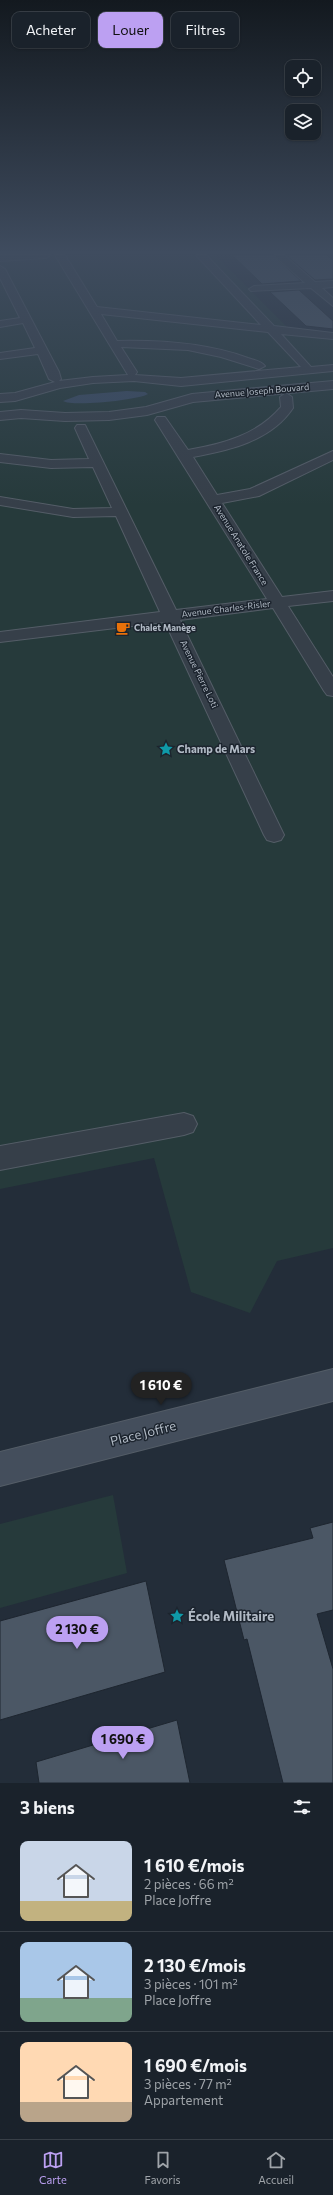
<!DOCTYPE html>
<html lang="fr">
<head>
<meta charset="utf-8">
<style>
  :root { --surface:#1a222b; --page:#232a33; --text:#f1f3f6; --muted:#9fa4a9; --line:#383f47; --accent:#bca0f2 }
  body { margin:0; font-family:Commissioner,sans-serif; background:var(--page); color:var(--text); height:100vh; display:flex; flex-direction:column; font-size:15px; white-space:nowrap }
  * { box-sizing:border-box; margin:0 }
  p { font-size:13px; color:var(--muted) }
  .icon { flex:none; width:22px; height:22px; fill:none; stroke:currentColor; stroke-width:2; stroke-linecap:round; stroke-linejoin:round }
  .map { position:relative; height:1783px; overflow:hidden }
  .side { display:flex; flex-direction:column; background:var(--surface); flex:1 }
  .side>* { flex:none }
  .guide { position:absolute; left:12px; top:12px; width:309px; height:36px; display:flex; gap:8px }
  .fabs { position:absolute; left:285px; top:60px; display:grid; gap:8px }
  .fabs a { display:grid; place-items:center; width:36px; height:36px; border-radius:8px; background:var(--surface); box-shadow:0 1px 3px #0004,0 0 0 1px var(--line); font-size:20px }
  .price { position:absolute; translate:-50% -34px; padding:0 9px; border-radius:14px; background:var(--accent); color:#111; font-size:13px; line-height:26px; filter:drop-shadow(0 1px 2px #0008) }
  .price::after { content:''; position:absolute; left:50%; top:24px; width:12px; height:9px; margin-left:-6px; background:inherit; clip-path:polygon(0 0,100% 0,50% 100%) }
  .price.active { background:#222; color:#fff }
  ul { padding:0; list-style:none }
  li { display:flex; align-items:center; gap:12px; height:100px; padding:0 20px }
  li+li { border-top:1px solid var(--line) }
  li span { display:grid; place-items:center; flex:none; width:112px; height:80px; border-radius:8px; color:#555 }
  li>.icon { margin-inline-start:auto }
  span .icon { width:48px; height:48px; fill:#fffc; stroke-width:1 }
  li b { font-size:17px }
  h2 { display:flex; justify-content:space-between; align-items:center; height:48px; padding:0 20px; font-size:17px }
  .chip { padding:0 14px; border-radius:8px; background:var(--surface); box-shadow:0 1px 3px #0004,0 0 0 1px var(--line); font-size:14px; line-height:36px }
  .chip.active { background:var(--accent); color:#111 }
  .menu { display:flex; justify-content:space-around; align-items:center; height:56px; border-top:1px solid var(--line); background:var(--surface); font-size:11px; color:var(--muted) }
  .menu a { display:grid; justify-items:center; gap:2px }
  .menu .active { color:var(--accent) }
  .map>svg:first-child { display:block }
</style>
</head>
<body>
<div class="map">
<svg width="333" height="1783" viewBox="0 0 333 1783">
  <rect width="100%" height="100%" fill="#232d39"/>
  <g fill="#263a3b">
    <path d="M0 255H215L295 335 333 339V1248L277 1261 250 1313 191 1292 154 1158 0 1189Z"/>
    <path d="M113 1495 127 1573 0 1608V1524Z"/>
  </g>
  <path fill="#394b62" d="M127 391 145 392 148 394C139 400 72 407 63 401L79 395Z"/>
  <g fill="#4b5765" stroke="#1e2630">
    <path d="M232 255H273L301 281 262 284Z"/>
    <path d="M286 255H327L333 260V279L315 280Z"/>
    <path d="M299 290 333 321V329L306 326 270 292Z"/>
    <path d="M333 1522V1610L317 1614 333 1669V1783H283L247 1639 244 1640 224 1560 313 1538 310 1528Z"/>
    <path d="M146 1581 165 1672 0 1720V1621Z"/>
    <path d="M177 1720 190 1783H39L36 1762Z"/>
  </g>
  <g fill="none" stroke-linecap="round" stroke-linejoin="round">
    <defs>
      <g id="street">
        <path d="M0 255H51L46 258 0 261Z"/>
        <path d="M55 255H65L97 307 261 325 196 255H206L274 326 333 333V339L281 334 311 367 333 365V371L181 386 134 381 93 383 60 388 15 401 0 402V394L15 393 55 382 49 379 38 354 0 359V353L35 348 23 323 0 327V321L20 318 0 278V266L5 269 59 372 61 379 59 381 93 377 128 375ZM101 314 268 332 301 367 181 378 135 375 137 372 121 347 188 350 221 357 259 369 265 366C261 361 254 360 248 358 207 343 161 340 117 341Z"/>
        <path d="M274 255H284L315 282 333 281V287L322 288 333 298V306L311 288 251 291 249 289 254 286 305 283Z"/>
        <path d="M333 381V389L193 402 147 415 109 420 65 421 21 418 0 420V412L21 410 65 413 109 412 146 407 192 394Z"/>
        <path d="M286 393 292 397 293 408C271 441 230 450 193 457L217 495 250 489 333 451V460L259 496 222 503 282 597 333 591V601L288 606 333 677V696L327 695 324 691 273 608 180 620 284 835 281 840 274 842 267 840 264 835 165 622 0 642V632L160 612 116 516 73 517 0 505V497L73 509 112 508 93 467 51 468 0 462V454L51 460 89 459 75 428 77 425H85L176 610 267 599 155 420 157 417H165L188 450C223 444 257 435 281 407L280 397Z"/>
        <path d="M184 1113 193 1116 197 1124 193 1132 184 1135 0 1170V1146Z"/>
      </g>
      <path id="secondary" d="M333 1369V1401L0 1486V1452Z"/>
    </defs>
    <use href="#street" stroke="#545d67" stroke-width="2"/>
    <use href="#secondary" stroke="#545d67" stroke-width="2"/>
    <use href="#street" fill="#363f49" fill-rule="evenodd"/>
    <use href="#secondary" fill="#444e5c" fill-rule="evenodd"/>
  </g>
  <linearGradient id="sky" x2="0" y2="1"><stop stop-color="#13191f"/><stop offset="0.5" stop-color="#3f4c5f"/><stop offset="1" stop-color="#3f4c5f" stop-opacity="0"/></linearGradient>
  <rect width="333" height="505" fill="url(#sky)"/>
  <defs>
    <symbol id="cafe-bare" viewBox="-9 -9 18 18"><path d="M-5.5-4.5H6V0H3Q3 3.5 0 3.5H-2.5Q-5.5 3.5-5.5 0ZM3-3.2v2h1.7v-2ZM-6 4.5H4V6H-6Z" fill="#e8710a" stroke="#1c242e" stroke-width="2.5" paint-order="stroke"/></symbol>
    <symbol id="sight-bare" viewBox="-9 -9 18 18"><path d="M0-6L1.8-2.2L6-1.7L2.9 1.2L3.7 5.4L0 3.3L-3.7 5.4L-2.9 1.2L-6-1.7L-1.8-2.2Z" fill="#0f9aa8" stroke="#1c242e" stroke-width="2.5" paint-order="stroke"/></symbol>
  </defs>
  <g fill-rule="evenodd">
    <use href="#cafe-bare" x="113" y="618" width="20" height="20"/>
    <use href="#sight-bare" x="156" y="739" width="20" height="20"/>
    <use href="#sight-bare" x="167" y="1606" width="20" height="20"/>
  </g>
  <g text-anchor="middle" stroke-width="3" stroke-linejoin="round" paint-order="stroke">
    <g font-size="9" fill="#b1bac5" stroke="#1c242e">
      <text transform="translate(262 391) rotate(-5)" y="3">Avenue Joseph Bouvard</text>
      <text transform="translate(241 545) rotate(58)" y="3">Avenue Anatole France</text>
      <text transform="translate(226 609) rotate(-7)" y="3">Avenue Charles-Risler</text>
      <text transform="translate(199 674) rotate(64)" y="3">Avenue Pierre Loti</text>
    </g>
    <g font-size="9" font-weight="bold" fill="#b1bac5" stroke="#1c242e" text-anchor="start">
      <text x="134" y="631">Chalet Manège</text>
    </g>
    <g font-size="11" font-weight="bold" fill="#b1bac5" stroke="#1c242e" text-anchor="start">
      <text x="177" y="753">Champ de Mars</text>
    </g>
    <g font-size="13" fill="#b1bac5" stroke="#1c242e">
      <text transform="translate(143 1433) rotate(-14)" y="5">Place Joffre</text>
    </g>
    <g font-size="13" font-weight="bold" fill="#b1bac5" stroke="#1c242e" text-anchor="start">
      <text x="188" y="1621">École Militaire</text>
    </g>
  </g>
</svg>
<div class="fabs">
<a><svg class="icon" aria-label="locate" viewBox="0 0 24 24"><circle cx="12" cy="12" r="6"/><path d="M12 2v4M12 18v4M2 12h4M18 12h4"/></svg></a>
<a><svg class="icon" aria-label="layers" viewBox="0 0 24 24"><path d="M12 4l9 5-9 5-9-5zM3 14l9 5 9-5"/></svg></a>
</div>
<b class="price active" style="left:161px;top:1406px">1 610 €</b>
<b class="price" style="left:77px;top:1650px">2 130 €</b>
<b class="price" style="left:123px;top:1760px">1 690 €</b>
<div class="guide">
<a class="chip">Acheter</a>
<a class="chip active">Louer</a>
<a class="chip">Filtres</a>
</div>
</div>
<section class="side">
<h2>3 biens<svg class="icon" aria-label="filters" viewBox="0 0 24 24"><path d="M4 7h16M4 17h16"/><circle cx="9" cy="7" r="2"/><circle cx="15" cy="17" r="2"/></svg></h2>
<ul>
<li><span style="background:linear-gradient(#c9d6e8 75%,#c2b280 0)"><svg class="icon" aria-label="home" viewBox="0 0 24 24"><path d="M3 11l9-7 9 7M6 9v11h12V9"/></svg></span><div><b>1 610 €/mois</b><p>2 pièces · 66 m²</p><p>Place Joffre</p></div></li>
<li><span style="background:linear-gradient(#a9c7e8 70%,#7fa58c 0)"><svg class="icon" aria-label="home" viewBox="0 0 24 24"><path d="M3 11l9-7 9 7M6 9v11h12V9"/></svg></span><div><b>2 130 €/mois</b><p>3 pièces · 101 m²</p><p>Place Joffre</p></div></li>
<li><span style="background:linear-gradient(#ffd9b3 75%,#b9a48a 0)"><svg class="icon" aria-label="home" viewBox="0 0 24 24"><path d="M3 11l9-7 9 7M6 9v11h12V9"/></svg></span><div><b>1 690 €/mois</b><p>3 pièces · 77 m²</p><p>Appartement</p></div></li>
</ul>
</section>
<nav class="menu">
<a class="active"><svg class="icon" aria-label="map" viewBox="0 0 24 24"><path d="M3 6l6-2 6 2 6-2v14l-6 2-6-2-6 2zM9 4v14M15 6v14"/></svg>Carte</a>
<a><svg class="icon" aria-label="saved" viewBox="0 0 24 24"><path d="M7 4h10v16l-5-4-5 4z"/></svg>Favoris</a>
<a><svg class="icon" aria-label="home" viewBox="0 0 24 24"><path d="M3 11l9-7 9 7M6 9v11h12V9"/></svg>Accueil</a>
</nav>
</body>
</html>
